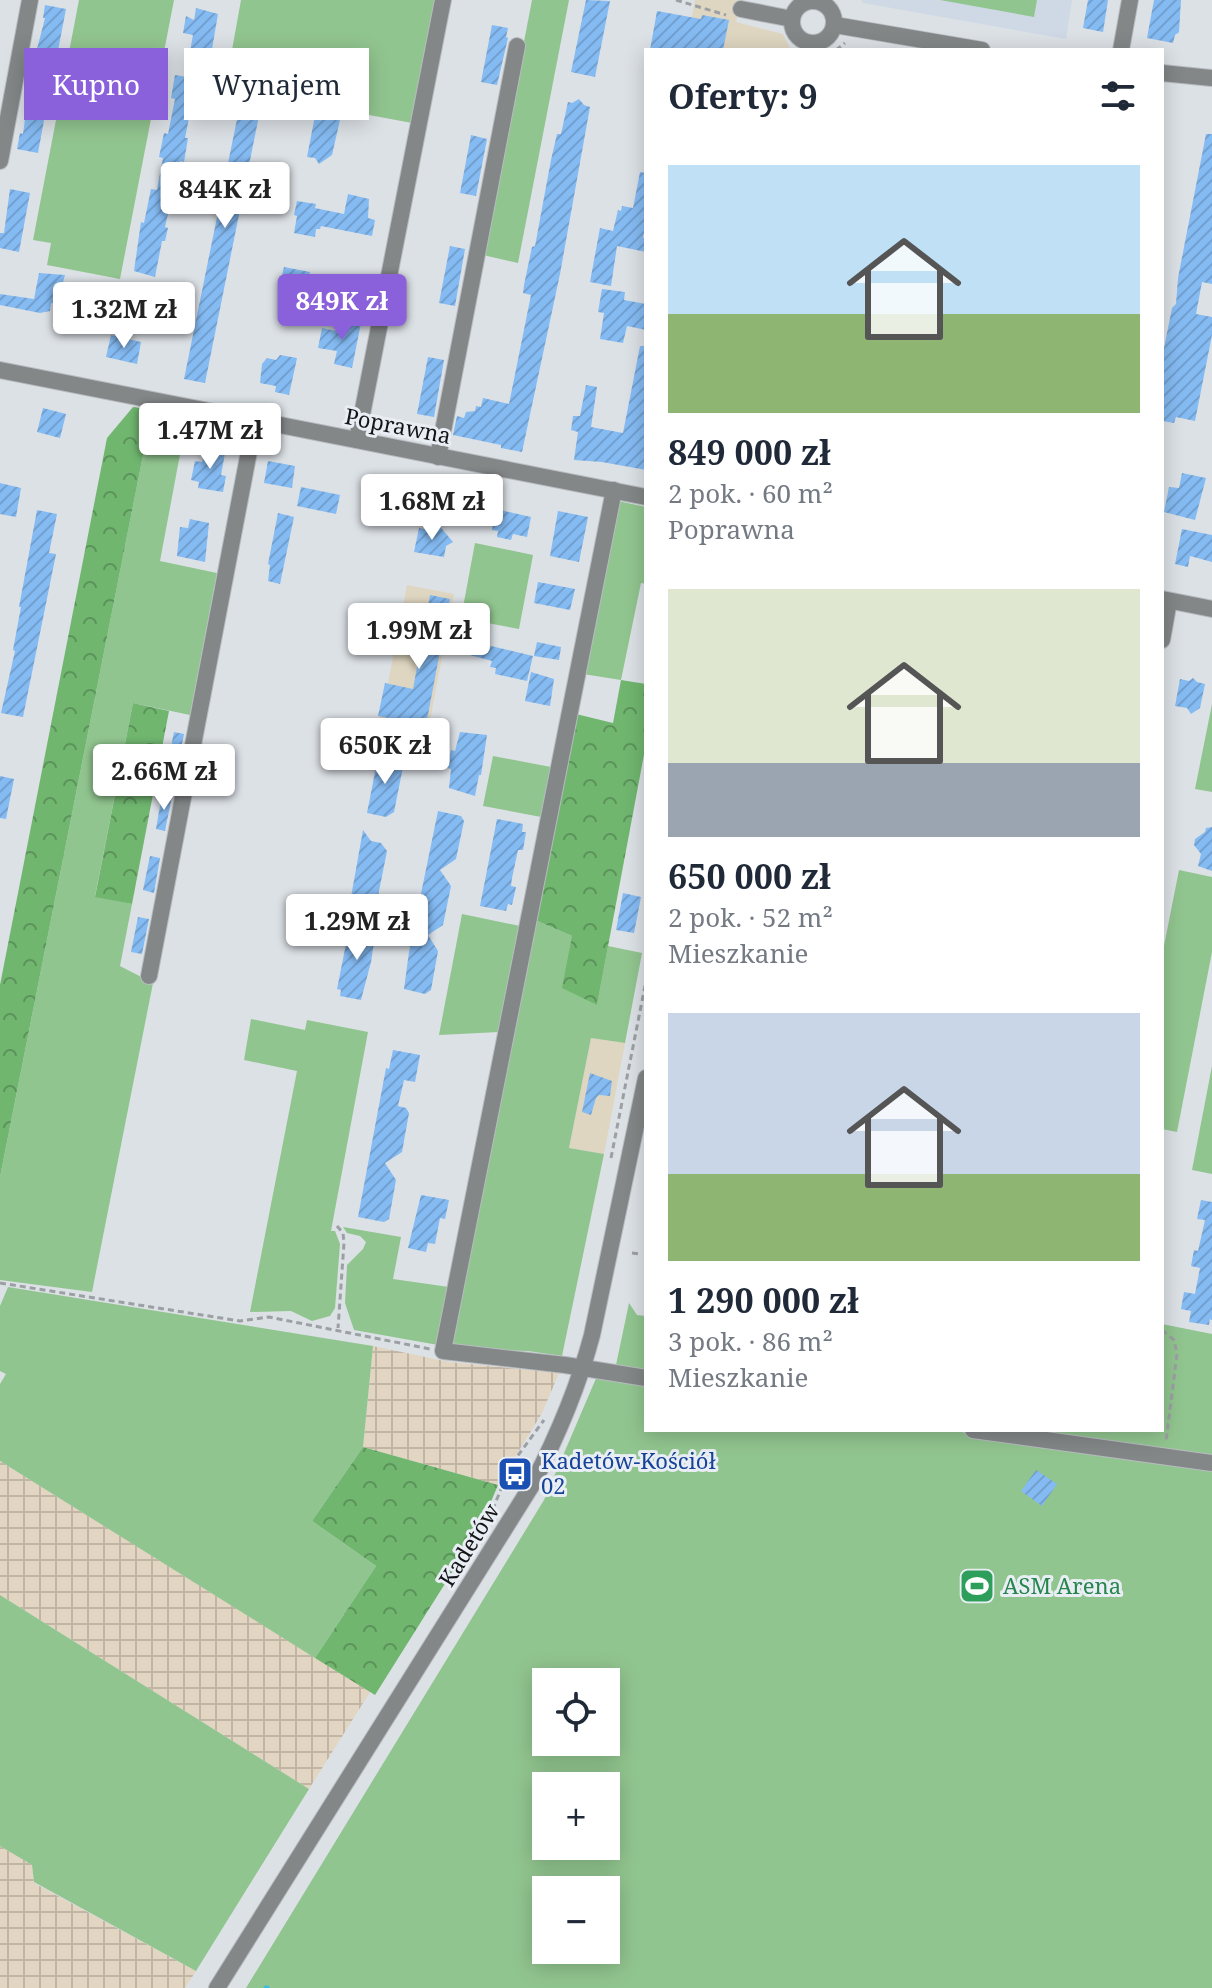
<!DOCTYPE html>
<html lang="pl">
<head>
<meta charset="utf-8">
<style>
  :root { --surface:#fff; --page:#f6f6f7; --text:#1f2937; --muted:#747a83; --accent:#8b61db }
  body { margin:0; font-family:"Noto Serif",serif; background:var(--page); color:var(--text); height:100vh; display:flex; flex-direction:column; font-size:30px; white-space:nowrap }
  * { box-sizing:border-box; margin:0 }
  p { font-size:26px; color:var(--muted) }
  .icon { flex:none; width:44px; height:44px; fill:none; stroke:currentColor; stroke-width:2; stroke-linecap:round; stroke-linejoin:round }
  .map { position:relative; flex:1; overflow:hidden }
  .side { position:absolute; left:644px; top:48px; width:520px; height:1384px; display:flex; flex-direction:column; background:var(--surface); border-radius:0px; box-shadow:0 4px 20px #0003 }
  .side>* { flex:none }
  .banner { position:absolute; left:24px; top:48px; width:500px; height:72px; display:flex; gap:16px }
  .controls { position:absolute; left:532px; top:1668px; display:grid; gap:16px }
  .controls a { display:grid; place-items:center; width:88px; height:88px; border-radius:0px; background:var(--surface); box-shadow:0 4px 20px #0003; font-size:40px }
  .price { position:absolute; translate:-50% -68px; padding:0 18px; border-radius:8px; background:#fff; color:#222; font-size:26px; line-height:52px; filter:drop-shadow(0 2px 4px #0008) }
  .price::after { content:''; position:absolute; left:50%; top:48px; width:24px; height:18px; margin-left:-12px; background:inherit; clip-path:polygon(0 0,100% 0,50% 100%) }
  .price.current { background:var(--accent); color:#fff }
  ul { padding:0; list-style:none }
  li { display:grid; align-content:center; gap:16px; height:424px; padding:0 24px }
  li span { display:grid; place-items:center; height:248px; border-radius:0px; color:#555 }
  li>.icon { margin-inline-start:auto }
  span .icon { width:144px; height:144px; fill:#fffc; stroke-width:1 }
  li b { font-size:34px }
  h2 { display:flex; justify-content:space-between; align-items:center; height:96px; padding:0 24px; font-size:34px }
  .chip { padding:0 28px; border-radius:0px; background:var(--surface); box-shadow:0 4px 20px #0003; font-size:28px; line-height:72px }
  .chip.current { background:var(--accent); color:#fff }
  .map>svg:first-child { display:block }
</style>
</head>
<body>
<div class="map">
<svg width="1212" height="1988" viewBox="0 0 1212 1988">
  <defs>
    <pattern id="industrial-grid" width="8" height="8" patternUnits="userSpaceOnUse" patternTransform="scale(2)"><rect width="8" height="8" fill="#e2d5c1"/><path d="M0 4h8M4 0v8" fill="none" stroke="#c1b6a5"/></pattern>
    <pattern id="forest-crowns" width="20" height="18" patternUnits="userSpaceOnUse" patternTransform="scale(2)"><rect width="20" height="18" fill="#70b66f"/><path d="M2 6a3 3 0 1 1 6 0M12 15a3 3 0 1 1 6 0" fill="none" stroke="#5b935a"/></pattern>
    <pattern id="building-hatch" width="6" height="6" patternUnits="userSpaceOnUse" patternTransform="scale(2)"><rect width="6" height="6" fill="#85bbf3"/><path d="M-1 1l2-2M0 6l6-6M5 7l2-2" fill="none" stroke="#72a0d0"/></pattern>
  </defs>
  <rect width="100%" height="100%" fill="#dce1e6"/>
  <g fill="#dfd6c1">
    <path d="M695 0H741L736 22 783 34 791 50H686Z"/>
    <path d="M407 585 454 594 424 752 376 742 385 683H388Z"/>
    <path d="M591 1038 625 1043 604 1154 569 1148Z"/>
  </g>
  <g fill="url(#industrial-grid)">
    <path d="M373 1346 449 1362 559 1373 542 1413 498 1485 363 1447Z"/>
    <path d="M0 1461 370 1692 309 1789 0 1595Z"/>
    <path d="M0 1846 32 1865 34 1883 196 1971 185 1988H0Z"/>
  </g>
  <path fill="#cfd9e5" d="M861 0H1072L1066 39 863 3Z"/>
  <g fill="#91c58f" fill-rule="evenodd">
    <path d="M79 0H174L120 279 47 265 51 243 33 240Z"/>
    <path d="M241 0H437L412 123 353 112 360 80 297 67 296 73 230 61Z"/>
    <path d="M532 0H569L518 263 483 255Z"/>
    <path d="M940 0H1037L1034 17Z"/>
    <path d="M152 410 187 417 160 561 217 573 190 715 133 703 95 896 132 904 120 966 153 983 92 1292 0 1280V1177Z"/>
    <path d="M618 501 646 507V584L641 583 621 680 583 674Z"/>
    <path d="M475 543 533 555 519 629 461 618Z"/>
    <path d="M1212 704V792L1195 789Z"/>
    <path d="M493 756 551 767 541 817 483 806Z"/>
    <path d="M1179 870 1212 877V952L1177 1132 1162 1129V956Z"/>
    <path d="M462 914 520 926 499 1032 439 1035Z"/>
    <path d="M535 920 572 936 597 1004 608 946 642 953 625 1043 591 1038 569 1148 604 1154 562 1356 528 1351 451 1349Z"/>
    <path d="M251 1019 305 1030 307 1020 368 1032 331 1231H335L340 1244 335 1308 330 1316 312 1321 291 1311 250 1312 297 1071 244 1060Z"/>
    <path d="M1212 1066V1174L1192 1170Z"/>
    <path d="M343 1227 401 1237 393 1279 449 1287 438 1345 354 1330 345 1303 347 1265 363 1249 366 1242 360 1236 347 1233Z"/>
    <path d="M8 1287 373 1346 363 1447 312 1521 376 1566 315 1658 0 1461V1384L6 1374 0 1371V1306Z"/>
    <path d="M629 1303 637 1315 646 1316V1370L616 1365Z"/>
    <path d="M1162 1324 1212 1334V1457L1024 1430H1162Z"/>
    <path d="M597 1376 646 1384V1430H948L1212 1470V1988H246L544 1500ZM546 1682H606V1742H546ZM546 1786H606V1846H546ZM546 1890H606V1950H546Z"/>
    <path d="M0 1595 309 1789 196 1971 34 1882 32 1865 0 1846Z"/>
  </g>
  <g fill="url(#forest-crowns)">
    <path d="M133 407 152 410 0 1177V985L107 438Z"/>
    <path d="M621 680 646 684V744L597 1005 562 988 572 936 535 920 576 714 613 723Z"/>
    <path d="M133 703 169 711 132 904 95 897Z"/>
    <path d="M363 1447 498 1485 480 1528 375 1695 315 1658 376 1566 312 1521Z"/>
  </g>
  <g fill="none" stroke-linecap="round" stroke-linejoin="round">
    <path stroke="#37bce3" stroke-width="5" d="M266 1988H267"/>
  </g>
  <g fill="url(#building-hatch)">
    <path d="M586 0 610 1 595 77 571 72Z"/>
    <path d="M1088 0H1108L1103 32 1083 28Z"/>
    <path d="M1154 0H1181L1179 32 1175 35 1173 43 1147 38Z"/>
    <path d="M45 5 66 9 56 61 35 57 45 18H43Z"/>
    <path d="M196 8 218 14 211 55 190 51 193 35 183 33 186 16 194 20Z"/>
    <path d="M657 11 701 19 702 15 729 20 723 50H650Z"/>
    <path d="M492 25 508 28 506 37 508 38 497 85 481 82Z"/>
    <path d="M253 69 256 79 266 81 205 383 184 379 245 80Z"/>
    <path d="M175 75 200 79 195 103H192L185 138H188L184 162 180 161 165 227 168 228 165 241H162L155 277 134 271 141 222 144 223 151 189 157 190 163 158 159 157 164 133 168 134 175 99 171 98Z"/>
    <path d="M29 89 49 93 38 153 17 149 20 133 23 134Z"/>
    <path d="M332 98 342 111 332 155 319 164 315 158 307 157 318 100 327 102Z"/>
    <path d="M579 99 584 105 590 107 560 274 522 452 501 448V445L453 435 457 416 464 418 466 412 475 411 476 406 481 407 483 398 509 404 531 295 523 293 524 285 532 247 535 246 551 160 557 134H561L568 102 572 103Z"/>
    <path d="M1206 134H1212V284L1202 282 1196 314 1212 317V335L1195 421 1176 417 1174 423 1162 421V358L1172 308 1176 304 1178 278Z"/>
    <path d="M471 135 487 139 476 196 460 193Z"/>
    <path d="M640 172 646 173V222L643 238H646V252L617 246 611 286 590 282 600 228 613 231 618 210 621 211 622 206 633 208Z"/>
    <path d="M10 189 30 193 19 252 0 248V233H4Z"/>
    <path d="M348 194 369 199 368 218 375 220 372 236 321 226 320 229H316L315 237 294 233 297 216 294 215 297 201 316 204 315 208 344 214Z"/>
    <path d="M450 246 465 249 455 306 439 303Z"/>
    <path d="M284 267 310 272 307 289 280 284Z"/>
    <path d="M39 273 65 275 57 304 51 303 50 311 40 313 0 305V294L34 299Z"/>
    <path d="M602 289 625 292 624 300 646 304V330L627 326 623 343 600 339 604 313 598 312Z"/>
    <path d="M343 319 361 323 352 368 334 364 337 351 318 348 322 328 341 332Z"/>
    <path d="M111 335 141 342 137 364 106 357Z"/>
    <path d="M640 346H646V470L602 462 574 460 578 432 571 430 573 416H580L586 385 597 387 591 427 623 433Z"/>
    <path d="M280 355 297 358 289 395 275 392 276 386 260 383 262 364 267 358 276 360Z"/>
    <path d="M428 357 444 360 434 417 417 414Z"/>
    <path d="M43 408 66 414 60 438 37 432Z"/>
    <path d="M205 449 225 453 221 475 226 476 223 492 198 488 199 482 191 480 195 461 202 462Z"/>
    <path d="M268 461 295 466 292 488 264 483Z"/>
    <path d="M1182 473 1206 478 1195 520 1164 512 1169 487 1179 488Z"/>
    <path d="M0 483 21 488 16 517 0 514Z"/>
    <path d="M301 487 340 495 336 514 297 506Z"/>
    <path d="M496 509 531 517 527 537 513 534 511 540 497 537 498 531 492 530Z"/>
    <path d="M37 510 57 514 49 553 56 554 23 717 1 713 15 651 13 650 21 607H19Z"/>
    <path d="M558 511 588 517 579 562 550 556Z"/>
    <path d="M278 513 294 517 280 584 268 581 270 565 268 564Z"/>
    <path d="M190 519 209 523 205 562 177 556 180 527 188 528Z"/>
    <path d="M437 523 453 542 446 546 444 557 414 552 419 528 435 531Z"/>
    <path d="M1182 529 1212 535V562L1190 556 1188 567 1175 564Z"/>
    <path d="M538 582 575 589 570 610 534 603Z"/>
    <path d="M430 595 450 599 426 725 378 716 385 683 413 689Z"/>
    <path d="M474 642 533 656 527 681 495 674 496 668 490 667 492 661 470 655Z"/>
    <path d="M537 642 561 647 559 660 534 656Z"/>
    <path d="M531 672 554 679 550 706 525 701Z"/>
    <path d="M1193 678 1197 682 1205 684 1200 708 1191 714 1187 708 1175 706 1180 679 1189 681Z"/>
    <path d="M174 732 184 734 177 769 167 767Z"/>
    <path d="M460 732 487 735 481 775H479L475 796 449 788 451 769 447 768 451 750 455 751Z"/>
    <path d="M380 747 387 757 398 760 403 767 394 812 386 817 367 813Z"/>
    <path d="M0 776 14 779 6 819 0 818Z"/>
    <path d="M162 794 172 796 165 831 156 829Z"/>
    <path d="M438 811 461 816 464 821 456 859 440 870 451 886 443 925 428 935 438 951 431 990 425 994 404 989 409 952Z"/>
    <path d="M497 819 523 824 522 832H526L523 850H518L512 878 511 886 516 887 512 905 508 904 506 911 480 906Z"/>
    <path d="M1212 827V871L1198 866 1201 854 1194 845 1195 839 1205 832 1206 828Z"/>
    <path d="M363 830 371 841 381 843 387 851 378 896 369 900 351 897Z"/>
    <path d="M150 856 160 858 154 893 143 890Z"/>
    <path d="M623 893 641 897 634 933 616 930Z"/>
    <path d="M138 917 149 919 142 954 131 952Z"/>
    <path d="M354 924 376 929 371 962 361 1000 340 996 341 990 337 989 349 929 353 930Z"/>
    <path d="M393 1050 420 1055 415 1082 404 1080 398 1106 406 1108 409 1113 402 1152 385 1163 396 1180 389 1219 384 1222 358 1217 386 1068 389 1069Z"/>
    <path d="M590 1073 612 1081 610 1096 599 1095 596 1098 591 1115 582 1112Z"/>
    <path d="M421 1195 449 1200 445 1219 440 1218 435 1244 428 1243 426 1252 408 1248Z"/>
    <path d="M1201 1200 1212 1202V1320L1210 1319 1209 1325 1189 1322 1191 1311 1181 1309 1184 1292 1195 1294 1200 1268 1191 1266 1194 1250 1198 1251 1205 1220 1197 1219Z"/>
    <path d="M1036 1470 1057 1484 1042 1506 1021 1491Z"/>
  </g>
  <g fill="none" stroke-linecap="round" stroke-linejoin="round">
    <defs>
      <g id="minor">
        <circle cx="813" cy="22" r="21"/>
        <path d="M741 9 792 19"/>
        <path d="M835 25 982 50"/>
        <path d="M1121 50 1130 0"/>
        <path d="M1162 73 1212 78"/>
        <path d="M0 161 30 0"/>
        <path d="M0 370 646 497"/>
        <path d="M357 440 443 0"/>
        <path d="M438 457 517 46"/>
        <path d="M614 490 443 1351 565 1365 646 1378"/>
        <path d="M1162 599 1212 609"/>
        <path d="M1162 640 1169 601"/>
        <path d="M149 976 255 420"/>
        <path d="M973 1430 1212 1463"/>
        <path d="M217 1988 532 1485C557 1437 578 1388 592 1335L646 1078"/>
      </g>
    </defs>
    <use href="#minor" stroke="#b8bcc1" stroke-width="18"/>
    <g stroke="#9ca0a4" stroke-width="3" stroke-dasharray="6 4" stroke-linecap="butt">
      <path d="M676 0 726 15"/>
      <path d="M836 50 845 43"/>
      <path d="M611 1158 646 981"/>
      <path d="M337 1226 343 1233 344 1243 338 1328"/>
      <path d="M632 1253 639 1254"/>
      <path d="M0 1283 240 1321 269 1317 430 1349"/>
      <path d="M1162 1330 1174 1340 1177 1354 1166 1441"/>
      <path d="M485 1528 511 1465 544 1420"/>
    </g>
    <use href="#minor" stroke="#848788" stroke-width="16"/>
  </g>
  <defs>
    <symbol id="bus-square" viewBox="-11 -11 22 22"><rect x="-9" y="-9" width="18" height="18" rx="4" fill="#1a4fb4" stroke="#e9eef4"/><path d="M-5-6H5V4H4V6H2V4H-2V6H-4V4H-5ZM-3.5-4V0h7V-4ZM-3.5 1.2v1.5H-2V1.2ZM2 1.2v1.5H3.5V1.2Z" fill="#fff"/></symbol>
    <symbol id="stadium-square" viewBox="-11 -11 22 22"><rect x="-9" y="-9" width="18" height="18" rx="4" fill="#2e9e5b" stroke="#e9eef4"/><path d="M0-5a6.5 5 0 1 0 0 10a6.5 5 0 1 0 0-10ZM-3.5-1.8h7v3.6h-7Z" fill="#fff"/></symbol>
  </defs>
  <g fill-rule="evenodd">
    <use href="#bus-square" x="495" y="1454" width="40" height="40"/>
    <use href="#stadium-square" x="957" y="1566" width="40" height="40"/>
  </g>
  <g text-anchor="middle" stroke-width="6" stroke-linejoin="round" paint-order="stroke">
    <g font-size="22" fill="#131517" stroke="#e9eef4">
      <text transform="translate(398 426) rotate(11)" y="8">Poprawna</text>
      <text transform="translate(469 1545) rotate(-58)" y="8">Kadetów</text>
    </g>
    <g font-size="22" fill="#164399" stroke="#e9eef4" text-anchor="start">
      <text x="541" y="1469">Kadetów-Kościół<tspan x="541" dy="25">02</tspan></text>
    </g>
    <g font-size="22" fill="#27864d" stroke="#e9eef4" text-anchor="start">
      <text x="1003" y="1594">ASM Arena</text>
    </g>
  </g>
</svg>
<div class="controls">
<a><svg class="icon" aria-label="locate" viewBox="0 0 24 24"><circle cx="12" cy="12" r="6"/><path d="M12 2v4M12 18v4M2 12h4M18 12h4"/></svg></a>
<a>+</a>
<a>−</a>
</div>
<b class="price" style="left:225px;top:230px">844K zł</b>
<b class="price current" style="left:342px;top:342px">849K zł</b>
<b class="price" style="left:124px;top:350px">1.32M zł</b>
<b class="price" style="left:210px;top:471px">1.47M zł</b>
<b class="price" style="left:432px;top:542px">1.68M zł</b>
<b class="price" style="left:419px;top:671px">1.99M zł</b>
<b class="price" style="left:385px;top:786px">650K zł</b>
<b class="price" style="left:164px;top:812px">2.66M zł</b>
<b class="price" style="left:357px;top:962px">1.29M zł</b>
<div class="banner">
<a class="chip current">Kupno</a>
<a class="chip">Wynajem</a>
</div>
<section class="side">
<h2>Oferty: 9<svg class="icon" aria-label="filters" viewBox="0 0 24 24"><path d="M4 7h16M4 17h16"/><circle cx="9" cy="7" r="2"/><circle cx="15" cy="17" r="2"/></svg></h2>
<ul>
<li><span style="background:linear-gradient(#bfe0f5 60%,#8fb573 0)"><svg class="icon" aria-label="home" viewBox="0 0 24 24"><path d="M3 11l9-7 9 7M6 9v11h12V9"/></svg></span><div><b>849 000 zł</b><p>2 pok. · 60 m²</p><p>Poprawna</p></div></li>
<li><span style="background:linear-gradient(#dfe7d0 70%,#9aa5b1 0)"><svg class="icon" aria-label="home" viewBox="0 0 24 24"><path d="M3 11l9-7 9 7M6 9v11h12V9"/></svg></span><div><b>650 000 zł</b><p>2 pok. · 52 m²</p><p>Mieszkanie</p></div></li>
<li><span style="background:linear-gradient(#c9d6e8 65%,#8fb573 0)"><svg class="icon" aria-label="home" viewBox="0 0 24 24"><path d="M3 11l9-7 9 7M6 9v11h12V9"/></svg></span><div><b>1 290 000 zł</b><p>3 pok. · 86 m²</p><p>Mieszkanie</p></div></li>
</ul>
</section>
</div>
</body>
</html>
